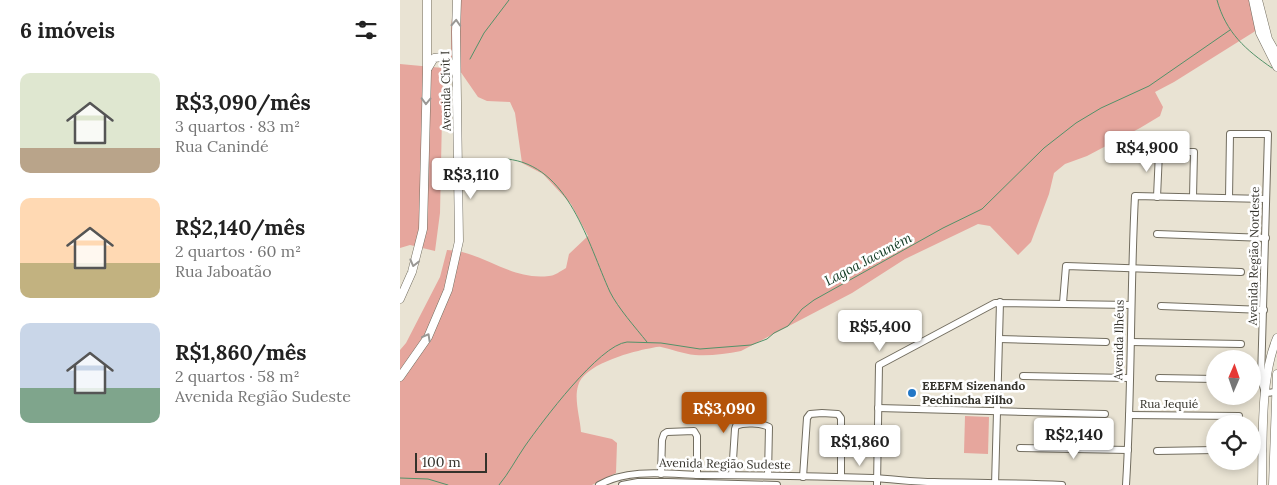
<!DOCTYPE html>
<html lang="pt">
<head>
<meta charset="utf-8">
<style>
  :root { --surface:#fff; --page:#f2f2f2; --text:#222; --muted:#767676; --accent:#b45309 }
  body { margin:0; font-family:Lora,serif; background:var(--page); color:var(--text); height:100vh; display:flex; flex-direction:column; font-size:19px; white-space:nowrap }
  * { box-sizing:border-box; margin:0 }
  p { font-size:16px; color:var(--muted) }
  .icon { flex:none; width:28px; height:28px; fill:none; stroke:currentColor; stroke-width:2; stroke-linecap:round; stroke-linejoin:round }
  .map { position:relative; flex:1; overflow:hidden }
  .side { display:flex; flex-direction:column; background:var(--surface); width:400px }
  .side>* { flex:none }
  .needle { width:32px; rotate:2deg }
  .buttons { position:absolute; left:806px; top:350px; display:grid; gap:10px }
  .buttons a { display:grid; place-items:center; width:55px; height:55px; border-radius:50%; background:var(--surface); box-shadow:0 2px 8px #0003; font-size:25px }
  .scale { position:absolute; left:15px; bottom:12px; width:72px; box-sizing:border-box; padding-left:5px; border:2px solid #34322b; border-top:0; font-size:14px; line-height:18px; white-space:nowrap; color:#34322b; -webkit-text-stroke:4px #fff; paint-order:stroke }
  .price { position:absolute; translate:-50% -42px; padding:0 11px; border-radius:5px; background:#fff; color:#222; font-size:16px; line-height:32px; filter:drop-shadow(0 1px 2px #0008) }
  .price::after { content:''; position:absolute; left:50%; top:30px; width:15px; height:11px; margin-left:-8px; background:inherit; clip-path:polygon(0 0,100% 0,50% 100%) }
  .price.selected { background:var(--accent); color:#fff }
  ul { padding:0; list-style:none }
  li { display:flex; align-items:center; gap:15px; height:125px; padding:0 20px }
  li span { display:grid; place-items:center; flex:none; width:140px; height:100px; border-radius:10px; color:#555 }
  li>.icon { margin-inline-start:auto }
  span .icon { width:60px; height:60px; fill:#fffc; stroke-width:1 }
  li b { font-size:21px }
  h2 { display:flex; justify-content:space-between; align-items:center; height:60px; padding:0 20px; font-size:21px }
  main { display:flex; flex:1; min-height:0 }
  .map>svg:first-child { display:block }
</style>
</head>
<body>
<main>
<section class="side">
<h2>6 imóveis<svg class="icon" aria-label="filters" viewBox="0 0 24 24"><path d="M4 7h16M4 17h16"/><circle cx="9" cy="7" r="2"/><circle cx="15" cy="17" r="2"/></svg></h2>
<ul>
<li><span style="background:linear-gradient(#dfe7d0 75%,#b9a48a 0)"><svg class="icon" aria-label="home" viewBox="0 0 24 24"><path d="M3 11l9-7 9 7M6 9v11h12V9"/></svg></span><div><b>R$3,090/mês</b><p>3 quartos · 83 m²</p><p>Rua Canindé</p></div></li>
<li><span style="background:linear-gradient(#ffd9b3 65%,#c2b280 0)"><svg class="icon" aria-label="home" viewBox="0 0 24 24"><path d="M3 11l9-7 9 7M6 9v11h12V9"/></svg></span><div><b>R$2,140/mês</b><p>2 quartos · 60 m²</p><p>Rua Jaboatão</p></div></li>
<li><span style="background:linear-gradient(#c9d6e8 65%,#7fa58c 0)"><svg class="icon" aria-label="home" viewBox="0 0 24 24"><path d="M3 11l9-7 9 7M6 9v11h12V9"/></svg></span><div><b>R$1,860/mês</b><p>2 quartos · 58 m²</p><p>Avenida Região Sudeste</p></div></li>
</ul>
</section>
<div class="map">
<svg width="877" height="485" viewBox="0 0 877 485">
  <rect width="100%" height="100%" fill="#e9e3d3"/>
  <g fill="#e6a69d">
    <path d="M54 0H850L857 30 774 82 755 92 763 107 760 116 740 128 687 156 665 164 654 173 649 194 631 242 618 255 590 226 578 224 505 259 452 293 341 351C326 354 310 356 295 355 283 354 272 349 261 347 257 346 251 349 246 349 228 353 183 365 178 386 174 400 180 417 181 432L212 439 217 443 216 473 192 485H0V350L6 343 40 277 47 250C83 251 110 281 149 276 154 276 161 271 166 268L169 254 188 236 171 204 143 174 122 163 115 113 110 102 87 101 78 97 51 58V27Z"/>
    <path d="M0 64 43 68 40 213 35 251 10 245 0 248Z"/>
    <path d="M565 416 589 417 588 454 564 453Z"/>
  </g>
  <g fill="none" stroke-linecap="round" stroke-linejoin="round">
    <g stroke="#529269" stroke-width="1">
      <path d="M817 0C826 33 846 50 872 68"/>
      <path d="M70 59 84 33 109 0"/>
      <path d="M107 159C169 165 188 244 210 292 218 308 235 327 247 342"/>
      <path d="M0 478 28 479 48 485"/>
      <path d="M99 485C109 473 116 459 125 446 142 422 199 345 227 342L261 343 300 349 351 345 367 339 374 333 388 326 402 309 414 300 543 228 582 209 644 148 676 123 701 108 749 86 830 30"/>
    </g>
    <defs>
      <g id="minor">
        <path d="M757 197 759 152H794L793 197"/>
        <path d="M829 198 830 134H868L861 379 865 393 877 392"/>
        <path d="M757 234 866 238"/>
        <path d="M663 303 666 266 841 272"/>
        <path d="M761 306 864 310"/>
        <path d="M599 339 706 342"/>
        <path d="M731 342 841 344"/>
        <path d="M623 376 729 378"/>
        <path d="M759 378 815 379"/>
        <path d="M852 379H861"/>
        <path d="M478 408 705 414"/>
        <path d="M729 415 839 416"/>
        <path d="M620 448 728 450"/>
        <path d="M852 450H863"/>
        <path d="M757 451 815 450"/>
        <path d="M261 474 262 440 264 434 267 432 294 431 297 436V475"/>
        <path d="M332 475 335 429 336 426C344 422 361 423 369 427L368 475"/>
        <path d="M403 477 407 418 410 414 422 413 438 414 441 418V477"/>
        <path d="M199 485C228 468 268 474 300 475 358 475 415 476 473 478 494 479 514 482 534 482 577 483 619 483 662 485"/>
        <path d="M222 485 238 482H268L377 485"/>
        <path d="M477 485 479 365 595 303 731 305"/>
        <path d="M595 485 600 302"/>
        <path d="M726 485C732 389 730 292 735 196L866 199"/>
      </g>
      <g id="major">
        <path d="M853 0 860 33 877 67"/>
        <path d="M858 0 868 39 877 55"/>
        <path d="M28 68 34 58 42 57 50 63 56 73"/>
        <path d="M0 299 12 272 23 229 27 72V0"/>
        <path d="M0 377 28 337 48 290 59 241 56 32 57 0"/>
        <path d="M862 485C863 441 860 378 877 338"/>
        <path d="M873 485 877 374"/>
      </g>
    </defs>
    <use href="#minor" stroke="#726d5f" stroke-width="8"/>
    <use href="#major" stroke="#726d5f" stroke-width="9"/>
    <use href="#minor" stroke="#fff" stroke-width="6"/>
    <use href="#major" stroke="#fff" stroke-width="8"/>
  </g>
  <defs><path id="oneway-chevron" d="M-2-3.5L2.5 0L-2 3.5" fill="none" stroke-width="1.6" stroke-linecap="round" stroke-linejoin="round" transform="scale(1.25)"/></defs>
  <g stroke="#9a9895">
    <use href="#oneway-chevron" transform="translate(56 23) rotate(-87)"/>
    <use href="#oneway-chevron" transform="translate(26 101) rotate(91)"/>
    <use href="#oneway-chevron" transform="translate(14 263) rotate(104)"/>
    <use href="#oneway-chevron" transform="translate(27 337) rotate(-61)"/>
  </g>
  <circle fill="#2377c6" stroke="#fff" stroke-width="2" cx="512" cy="393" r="5"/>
  <g text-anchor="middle" stroke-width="5" stroke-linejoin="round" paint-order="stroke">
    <g font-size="12" fill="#34322b" stroke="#fff">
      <text transform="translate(46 91) rotate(-91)" y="4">Avenida Civit I</text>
      <text transform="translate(854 256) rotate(-89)" y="4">Avenida Região Nordeste</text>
      <text transform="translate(719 340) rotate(-89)" y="4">Avenida Ilhéus</text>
      <text x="769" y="408">Rua Jequié</text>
      <text transform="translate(325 464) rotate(1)" y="4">Avenida Região Sudeste</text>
    </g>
    <g font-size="12" font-weight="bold" fill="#34322b" stroke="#fff" text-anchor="start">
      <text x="522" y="390">EEEFM Sizenando<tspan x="522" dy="14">Pechincha Filho</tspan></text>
    </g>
    <g font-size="14" font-style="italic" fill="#103821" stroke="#fff">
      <text transform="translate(468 259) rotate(-28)" y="5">Lagoa Jacuném</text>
    </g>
  </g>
</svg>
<div class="buttons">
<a><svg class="needle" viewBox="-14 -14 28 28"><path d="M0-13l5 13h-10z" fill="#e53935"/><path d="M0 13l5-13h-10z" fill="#767676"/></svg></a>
<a><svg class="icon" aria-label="locate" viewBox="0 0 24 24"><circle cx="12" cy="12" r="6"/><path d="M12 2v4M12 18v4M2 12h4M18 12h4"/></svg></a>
</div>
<div class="scale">100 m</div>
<b class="price" style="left:747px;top:173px">R$4,900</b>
<b class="price" style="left:71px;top:200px">R$3,110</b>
<b class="price" style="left:480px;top:352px">R$5,400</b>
<b class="price selected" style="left:324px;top:434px">R$3,090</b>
<b class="price" style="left:674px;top:460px">R$2,140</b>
<b class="price" style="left:460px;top:467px">R$1,860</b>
</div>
</main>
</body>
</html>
